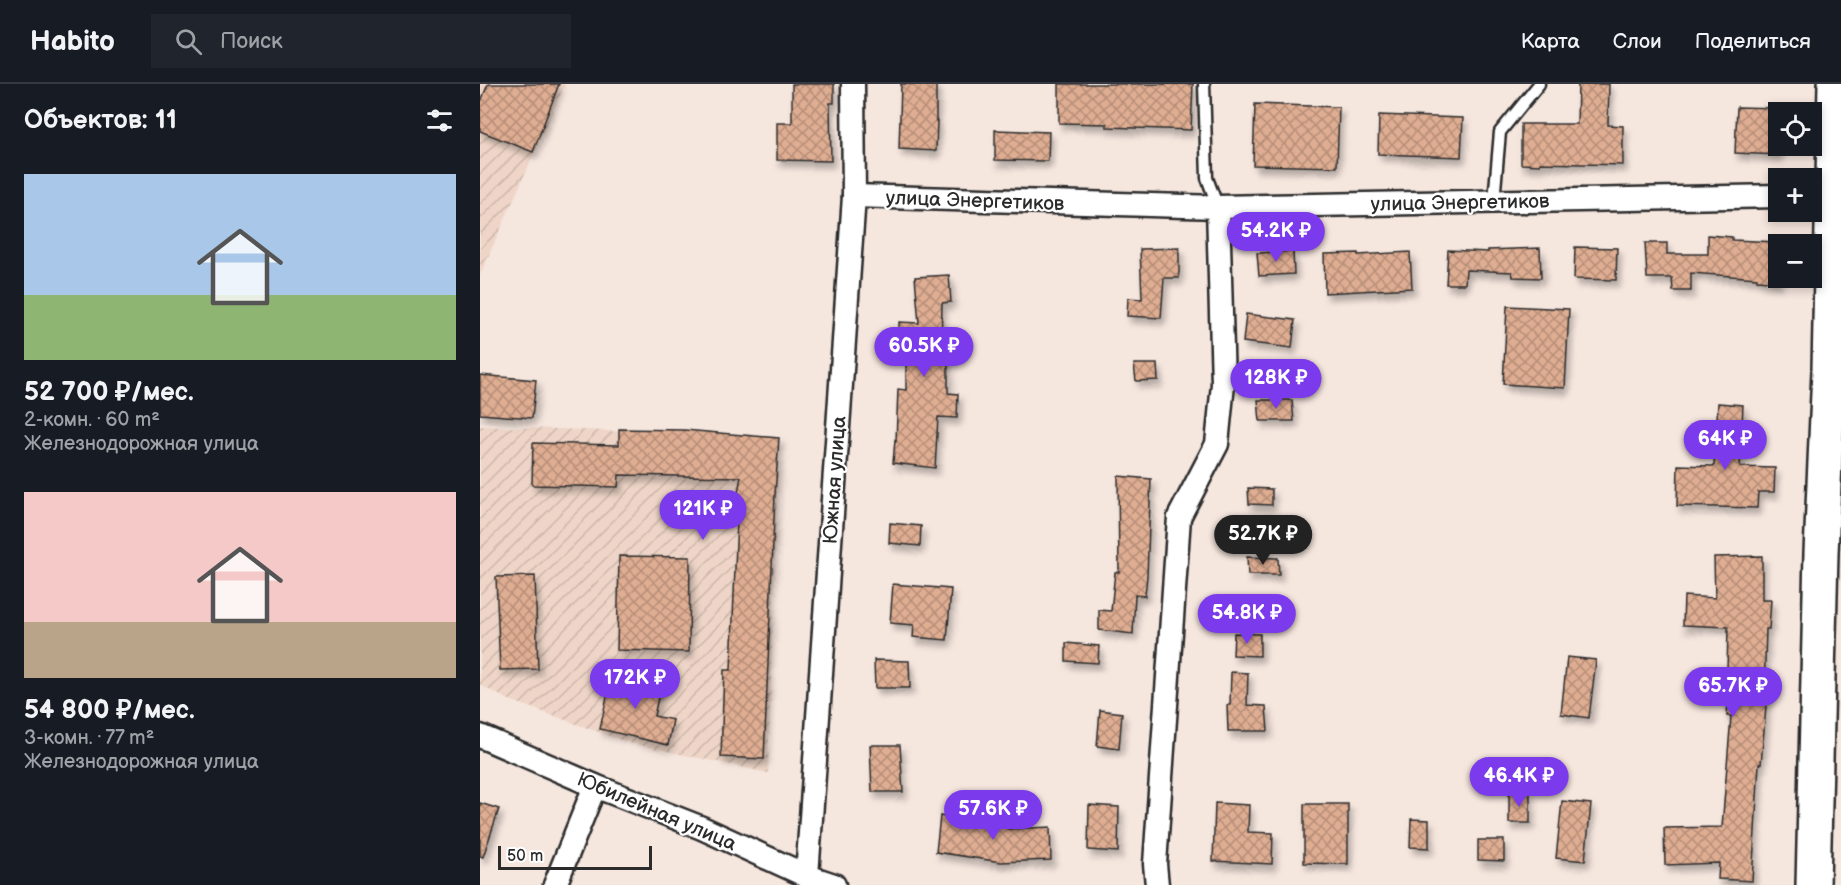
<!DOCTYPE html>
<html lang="ru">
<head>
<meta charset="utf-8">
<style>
  :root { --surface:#171b24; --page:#20242c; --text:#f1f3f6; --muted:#9ea1a6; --line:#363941; --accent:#7c3aed }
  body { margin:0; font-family:"Balsamiq Sans",sans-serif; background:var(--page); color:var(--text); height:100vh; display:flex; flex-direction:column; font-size:22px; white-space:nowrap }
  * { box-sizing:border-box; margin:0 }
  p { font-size:20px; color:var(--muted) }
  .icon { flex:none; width:33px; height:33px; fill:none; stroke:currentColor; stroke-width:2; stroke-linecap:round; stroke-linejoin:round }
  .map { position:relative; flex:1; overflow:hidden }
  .side { display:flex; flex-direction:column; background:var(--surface); width:480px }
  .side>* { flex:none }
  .tools { position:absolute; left:1288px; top:18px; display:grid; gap:12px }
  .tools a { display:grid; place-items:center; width:54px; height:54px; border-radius:0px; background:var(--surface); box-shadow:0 3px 9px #0003; font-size:30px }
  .scale { position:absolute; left:18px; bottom:15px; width:154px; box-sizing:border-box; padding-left:6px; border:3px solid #2b2b2b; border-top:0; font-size:16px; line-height:21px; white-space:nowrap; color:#2b2b2b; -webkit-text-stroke:4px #fff; paint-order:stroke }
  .price { position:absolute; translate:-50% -51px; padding:0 14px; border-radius:21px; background:var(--accent); color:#fff; font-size:20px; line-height:39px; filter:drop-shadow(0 2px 3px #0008) }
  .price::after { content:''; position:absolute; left:50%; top:36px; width:18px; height:14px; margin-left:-9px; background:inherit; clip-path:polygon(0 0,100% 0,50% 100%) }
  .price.active { background:#222; color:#fff }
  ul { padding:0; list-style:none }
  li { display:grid; align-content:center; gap:12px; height:318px; padding:0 24px }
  li span { display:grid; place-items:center; height:186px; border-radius:0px; color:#555 }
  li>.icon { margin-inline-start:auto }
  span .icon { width:108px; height:108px; fill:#fffc; stroke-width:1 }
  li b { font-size:26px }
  h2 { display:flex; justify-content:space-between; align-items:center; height:72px; padding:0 24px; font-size:26px }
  header { display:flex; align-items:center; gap:36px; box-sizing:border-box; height:84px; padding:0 30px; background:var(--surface); border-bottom:2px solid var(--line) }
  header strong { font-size:28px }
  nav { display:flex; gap:33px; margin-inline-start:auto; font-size:21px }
  .search { width:420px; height:54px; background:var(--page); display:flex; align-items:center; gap:15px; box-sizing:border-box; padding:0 21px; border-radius:0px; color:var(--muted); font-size:22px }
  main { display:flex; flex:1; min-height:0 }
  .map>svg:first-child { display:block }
</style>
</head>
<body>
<header>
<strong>Habito</strong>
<div class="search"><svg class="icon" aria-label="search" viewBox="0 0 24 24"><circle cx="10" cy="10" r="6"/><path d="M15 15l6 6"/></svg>Поиск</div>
<nav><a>Карта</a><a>Слои</a><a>Поделиться</a></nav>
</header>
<main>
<section class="side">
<h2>Объектов: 11<svg class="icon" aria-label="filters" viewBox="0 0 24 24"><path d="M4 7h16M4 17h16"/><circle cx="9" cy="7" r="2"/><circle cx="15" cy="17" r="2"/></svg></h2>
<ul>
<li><span style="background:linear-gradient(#a9c7e8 65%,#8fb573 0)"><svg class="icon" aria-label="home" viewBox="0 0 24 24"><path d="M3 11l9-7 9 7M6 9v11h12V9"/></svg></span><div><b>52 700 ₽/мес.</b><p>2-комн. · 60 m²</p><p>Железнодорожная улица</p></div></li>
<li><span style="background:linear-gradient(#f6c9c9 70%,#b9a48a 0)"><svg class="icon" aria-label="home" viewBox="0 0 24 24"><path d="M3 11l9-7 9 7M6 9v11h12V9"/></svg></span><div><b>54 800 ₽/мес.</b><p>3-комн. · 77 m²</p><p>Железнодорожная улица</p></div></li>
</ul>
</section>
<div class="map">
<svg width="1361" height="801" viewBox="0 0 1361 801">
  <defs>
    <pattern id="industrial-furrows" width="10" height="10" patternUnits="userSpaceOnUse" patternTransform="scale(1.5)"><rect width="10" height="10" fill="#eed5c7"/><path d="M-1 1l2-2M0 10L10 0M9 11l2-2" fill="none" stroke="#ccb7ab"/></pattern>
    <pattern id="building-cross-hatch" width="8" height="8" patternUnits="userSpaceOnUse" patternTransform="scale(1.5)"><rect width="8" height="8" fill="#dfad92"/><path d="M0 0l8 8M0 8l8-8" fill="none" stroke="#b58d77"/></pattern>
    <filter id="shadow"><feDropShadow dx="3.5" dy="6" stdDeviation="3" flood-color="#0004"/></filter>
  </defs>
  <rect width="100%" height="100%" fill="#f5e6de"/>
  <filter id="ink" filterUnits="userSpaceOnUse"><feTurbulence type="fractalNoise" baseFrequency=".0167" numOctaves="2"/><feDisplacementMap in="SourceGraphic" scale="12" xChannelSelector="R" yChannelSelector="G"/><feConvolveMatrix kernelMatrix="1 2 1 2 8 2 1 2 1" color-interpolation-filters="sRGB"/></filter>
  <g filter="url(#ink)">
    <g fill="url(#industrial-furrows)">
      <path d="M0 0H85L0 191Z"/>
      <path d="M0 342 299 354 288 689 149 659 27 615 0 601Z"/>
    </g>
    <g fill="url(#building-cross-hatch)" stroke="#2b2b2b" stroke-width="1.5" filter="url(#shadow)">
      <path d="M8 0H79L53 68 0 47V20Z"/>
      <path d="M312 0H354V19H350L351 77 297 76V39H312Z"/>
      <path d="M421 0H456V37H457L456 67 419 65Z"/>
      <path d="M579 0H713L711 46 627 43V40L579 39Z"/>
      <path d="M1098 0H1129L1128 41 1143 42V81L1060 79V81L1041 80V40H1097Z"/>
      <path d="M775 20 859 23 857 83 773 81Z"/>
      <path d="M1257 23 1299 24V71L1255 69Z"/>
      <path d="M899 31 983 34 981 73 898 70Z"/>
      <path d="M515 46 569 48 568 77 515 76Z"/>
      <path d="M1228 151 1252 153V156L1299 158V198L1277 196V194L1211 189V207H1193L1192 194H1167L1165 159H1187V170H1228Z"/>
      <path d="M1095 163 1137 164 1136 196 1094 195Z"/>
      <path d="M699 164V194H684L681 234 647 232 648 214 662 215 660 165Z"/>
      <path d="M1060 164 1061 194 1033 193 1032 188 986 186 985 200H966L968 166 1008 168V166Z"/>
      <path d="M813 167 814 190 779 192 777 169Z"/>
      <path d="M930 168 932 204 845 209 844 170 878 169V171Z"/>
      <path d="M469 191 471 218 462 219 461 267 468 268V309L478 310 477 334 458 333 455 384 413 379 415 356 416 357 418 305 426 306V260L419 259V238L439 239 435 193Z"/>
      <path d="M1027 222 1089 225 1085 304 1023 300Z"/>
      <path d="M766 230 815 236 812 264 763 258Z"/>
      <path d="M654 280H677L678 296 656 297Z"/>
      <path d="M0 291 56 296 52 334 0 330Z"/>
      <path d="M778 316H812L814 337H780Z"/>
      <path d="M1238 319 1263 321 1260 383 1295 384 1294 408H1278L1277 424 1197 422 1198 381 1234 382Z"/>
      <path d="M139 345 204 346 299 354 295 410 284 675 241 673 244 586H251L258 408 261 393 139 391 138 403 52 401 53 359 139 361Z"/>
      <path d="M638 392 671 395 667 492 665 512 655 511 653 550 619 546V526L631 527 635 488H639Z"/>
      <path d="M768 404 792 405V421L769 420Z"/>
      <path d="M410 439 441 442 440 462 409 459Z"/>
      <path d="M139 472 210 473 209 568 137 566Z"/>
      <path d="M1282 472V516H1291L1289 545H1286L1284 610H1287L1284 647 1281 680H1279L1272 797 1238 795 1239 779 1185 781 1184 744 1242 743 1251 632H1247L1250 588H1247L1248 543 1203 541 1204 512 1235 514 1234 473Z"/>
      <path d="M767 473 798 474 799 491H768Z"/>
      <path d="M55 492 58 585 20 586 16 493Z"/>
      <path d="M413 500 471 505 467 556 433 553 434 541 410 539Z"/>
      <path d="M754 549 780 550V572L753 571Z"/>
      <path d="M586 559 619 562 618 579 586 577Z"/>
      <path d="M1087 573 1116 576 1109 634 1081 630Z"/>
      <path d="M394 576 429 577 430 604H395Z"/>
      <path d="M751 588 768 589 767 621 786 622 788 647H748L747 621H750Z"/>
      <path d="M132 589 181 600 174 632 193 636 188 661 120 645Z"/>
      <path d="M620 626 642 629 639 665 617 662Z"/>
      <path d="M390 661H420L423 708H392Z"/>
      <rect x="1029" y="708" width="21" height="31"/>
      <path d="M1082 717 1111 720 1105 777 1076 774Z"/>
      <path d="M0 719 19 725 3 773 0 772Z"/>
      <path d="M735 719 769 721 768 748 793 749 792 780 733 777Z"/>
      <path d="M824 720H868V780L824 779Z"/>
      <path d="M609 721 639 723 638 768 608 766Z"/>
      <path d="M460 732 481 736 528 740V745L570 743 571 776 521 778 456 768Z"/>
      <path d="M931 735 949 736V764L930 763Z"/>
      <path d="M998 756H1024V777L998 776Z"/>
    </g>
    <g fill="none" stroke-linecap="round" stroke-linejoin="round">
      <defs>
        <g id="lane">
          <path d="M724 0 727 94 738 123"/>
          <path d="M1014 117 1020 48 1059 0"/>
        </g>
        <g id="street">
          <path d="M374 112 738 123 1299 112"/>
          <path d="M0 652 115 702 222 744 327 792 354 801"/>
          <path d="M327 792 374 112 373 0"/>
          <path d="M75 801 115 702"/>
          <path d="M677 801 675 780 699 433 737 360 743 300 738 123"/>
        </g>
        <path id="primary" d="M1333 801 1341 469 1349 286 1355 0"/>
      </defs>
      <use href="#lane" stroke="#2b2b2b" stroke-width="15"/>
      <use href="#street" stroke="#2b2b2b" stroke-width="27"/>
      <use href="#primary" stroke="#2b2b2b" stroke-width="38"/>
      <use href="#lane" stroke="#fff" stroke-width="10"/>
      <use href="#street" stroke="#fff" stroke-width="22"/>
      <use href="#primary" stroke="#fff" stroke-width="33"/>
    </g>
  </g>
  <g text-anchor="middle" stroke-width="4.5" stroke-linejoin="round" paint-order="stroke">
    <g font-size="20" fill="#2b2b2b" stroke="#fff">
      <text transform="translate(495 116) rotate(2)" y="7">улица Энергетиков</text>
      <text transform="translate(980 118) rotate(-1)" y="7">улица Энергетиков</text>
      <text transform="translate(354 396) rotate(-86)" y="7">Южная улица</text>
      <text transform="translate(177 727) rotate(23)" y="7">Юбилейная улица</text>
    </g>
  </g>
</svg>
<div class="tools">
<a><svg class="icon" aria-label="locate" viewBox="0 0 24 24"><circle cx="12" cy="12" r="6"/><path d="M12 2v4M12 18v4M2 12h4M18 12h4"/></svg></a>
<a>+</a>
<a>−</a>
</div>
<div class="scale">50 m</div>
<b class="price" style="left:796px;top:179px">54.2K ₽</b>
<b class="price" style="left:444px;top:294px">60.5K ₽</b>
<b class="price" style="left:796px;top:326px">128K ₽</b>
<b class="price" style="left:1245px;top:387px">64K ₽</b>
<b class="price" style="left:223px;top:457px">121K ₽</b>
<b class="price active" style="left:783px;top:482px">52.7K ₽</b>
<b class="price" style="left:767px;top:561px">54.8K ₽</b>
<b class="price" style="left:155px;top:626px">172K ₽</b>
<b class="price" style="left:1253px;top:634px">65.7K ₽</b>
<b class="price" style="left:1039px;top:724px">46.4K ₽</b>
<b class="price" style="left:513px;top:757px">57.6K ₽</b>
</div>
</main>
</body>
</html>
